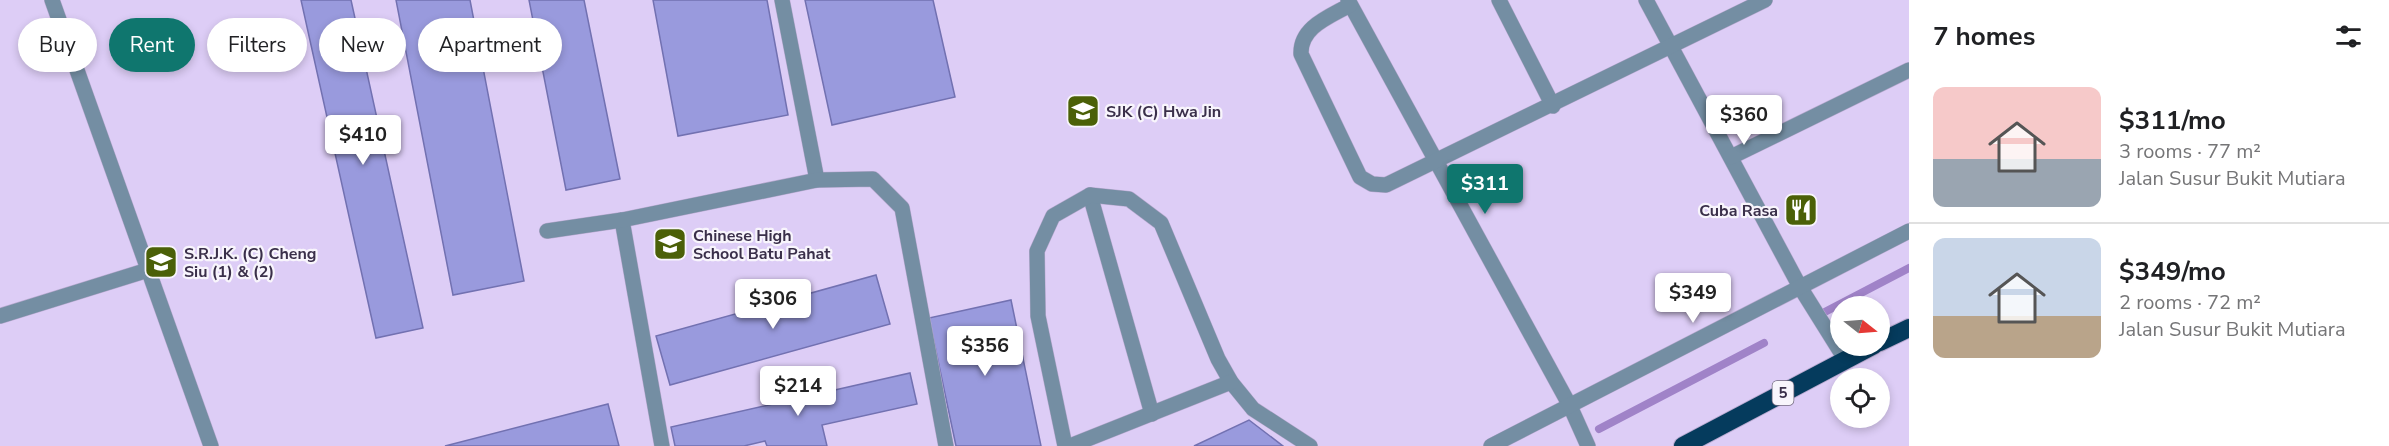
<!DOCTYPE html>
<html lang="en">
<head>
<meta charset="utf-8">
<style>
  :root { --surface:#fff; --page:#f6f6f6; --text:#202124; --muted:#757577; --line:#e0e0e0; --accent:#0f766e }
  body { margin:0; font-family:"Nunito Sans",sans-serif; background:var(--page); color:var(--text); height:100vh; display:flex; flex-direction:column; font-size:22px; white-space:nowrap }
  * { box-sizing:border-box; margin:0 }
  p { font-size:20px; color:var(--muted) }
  .icon { flex:none; width:33px; height:33px; fill:none; stroke:currentColor; stroke-width:2; stroke-linecap:round; stroke-linejoin:round }
  .map { position:relative; flex:1; overflow:hidden }
  .drawer { display:flex; flex-direction:column; background:var(--surface); width:480px }
  .drawer>* { flex:none }
  .top-card { position:absolute; left:18px; top:18px; width:570px; height:54px; display:flex; gap:12px }
  .needle { width:39px; rotate:107deg }
  .fabs { position:absolute; left:1830px; top:296px; display:grid; gap:12px }
  .fabs a { display:grid; place-items:center; width:60px; height:60px; border-radius:50%; background:var(--surface); box-shadow:0 3px 9px #0003; font-size:30px }
  .price { position:absolute; translate:-50% -51px; padding:0 14px; border-radius:6px; background:#fff; color:#222; font-size:20px; line-height:39px; filter:drop-shadow(0 2px 3px #0008) }
  .price::after { content:''; position:absolute; left:50%; top:36px; width:18px; height:14px; margin-left:-9px; background:inherit; clip-path:polygon(0 0,100% 0,50% 100%) }
  .price.selected { background:var(--accent); color:#fff }
  ul { padding:0; list-style:none }
  li { display:flex; align-items:center; gap:18px; height:150px; padding:0 24px }
  li+li { border-top:2px solid var(--line) }
  li span { display:grid; place-items:center; flex:none; width:168px; height:120px; border-radius:12px; color:#555 }
  li>.icon { margin-inline-start:auto }
  span .icon { width:72px; height:72px; fill:#fffc; stroke-width:1 }
  li b { font-size:26px }
  h2 { display:flex; justify-content:space-between; align-items:center; height:72px; padding:0 24px; font-size:26px }
  .pill { padding:0 21px; border-radius:27px; background:var(--surface); box-shadow:0 3px 9px #0003; font-size:21px; line-height:54px }
  .pill.selected { background:var(--accent); color:#fff }
  main { display:flex; flex:1; min-height:0 }
  .map>svg:first-child { display:block }
</style>
</head>
<body>
<main>
<div class="map">
<svg width="1909" height="446" viewBox="0 0 1909 446">
  <rect width="100%" height="100%" fill="#ddcdf6"/>
  <g fill="none" stroke-linecap="round" stroke-linejoin="round">
    <g stroke="#a083c8" stroke-width="8">
      <path d="M1819 315 1909 268"/>
      <path d="M1599 429 1764 343"/>
    </g>
  </g>
  <g fill="#999add" stroke="#7271b1" stroke-width="1.5">
    <path d="M301 0H351L423 328 376 338Z"/>
    <path d="M396 0H470L524 281 453 295Z"/>
    <path d="M529 0H584L620 179 566 190Z"/>
    <path d="M653 0H767L788 115 678 136Z"/>
    <path d="M805 0H933L955 97 832 125Z"/>
    <path d="M876 275 890 324 670 385 656 336Z"/>
    <path d="M1011 300 1041 446H956L929 318Z"/>
    <path d="M910 373 917 404 822 425 827 446H767L765 441 744 446H675L671 427Z"/>
    <path d="M608 404 619 446H445Z"/>
    <path d="M1249 420 1283 446H1194Z"/>
  </g>
  <g fill="none" stroke-linecap="round" stroke-linejoin="round">
    <defs>
      <g id="minor">
        <path d="M52 0 211 446"/>
        <path d="M782 0 817 180"/>
        <path d="M1348 0 1570 406 1588 446"/>
        <path d="M1499 0 1553 106"/>
        <path d="M1646 0 1800 287 1845 359"/>
        <path d="M1350 5C1329 17 1300 27 1301 54L1360 177 1372 184 1386 185 1765 0"/>
        <path d="M1731 157 1909 70"/>
        <path d="M1090 195 1152 414"/>
        <path d="M622 220 662 446"/>
        <path d="M547 231 622 220 817 180 873 179 902 208 946 446"/>
        <path d="M0 316 148 270"/>
        <path d="M1065 446 1038 316 1037 251 1053 216 1090 195 1129 199 1161 223 1218 359 1231 382 1253 409 1310 446"/>
        <path d="M1070 446 1231 382"/>
        <path d="M1491 446 1909 231"/>
      </g>
      <g id="highway">
        <path d="M1880 342 1909 328"/>
        <path d="M1683 446 1874 345"/>
      </g>
    </defs>
    <use href="#minor" stroke="#b9aad0" stroke-width="16"/>
    <use href="#highway" stroke="#b9aad0" stroke-width="20"/>
    <use href="#minor" stroke="#748ea3" stroke-width="15"/>
    <use href="#highway" stroke="#053b5d" stroke-width="18"/>
  </g>
  <defs>
    <symbol id="school-square" viewBox="-11 -11 22 22"><rect x="-9" y="-9" width="18" height="18" rx="4" fill="#4b6008" stroke="#f8f5fc"/><path d="M0-5L7-2L0 1L-7-2ZM-4 1L0 2.5L4 1V4Q0 6-4 4Z" fill="#fff"/></symbol>
    <symbol id="restaurant-square" viewBox="-11 -11 22 22"><rect x="-9" y="-9" width="18" height="18" rx="4" fill="#4b6008" stroke="#f8f5fc"/><path d="M-5-6h1v4h1v-4h1v4h1v-4h1v5L-1.5 .5V6h-2V.5L-5-1ZM5-6V6H3V1.5H1.5Q1.5-4 5-6Z" fill="#fff"/></symbol>
  </defs>
  <g fill-rule="evenodd">
    <use href="#school-square" x="1064" y="92" width="38" height="38"/>
    <use href="#restaurant-square" x="1782" y="191" width="38" height="38"/>
    <use href="#school-square" x="651" y="225" width="38" height="38"/>
    <use href="#school-square" x="142" y="243" width="38" height="38"/>
  </g>
  <g text-anchor="middle" stroke-width="4.5" stroke-linejoin="round" paint-order="stroke">
    <rect fill="#f8f5fc" stroke="#736a7f" stroke-width="1.5" x="1772.5" y="381" width="21" height="24" rx="4.5"/>
    <g font-size="15" font-weight="bold" fill="#3a2f4a">
      <text x="1783" y="398">5</text>
    </g>
    <g font-size="16" font-weight="bold" fill="#3a2f4a" stroke="#f8f5fc" text-anchor="start">
      <text x="1106" y="117">SJK (C) Hwa Jin</text>
      <text x="1778" y="216" text-anchor="end">Cuba Rasa</text>
      <text x="693" y="241">Chinese High<tspan x="693" dy="18">School Batu Pahat</tspan></text>
      <text x="184" y="259">S.R.J.K. (C) Cheng<tspan x="184" dy="18">Siu (1) &amp; (2)</tspan></text>
    </g>
  </g>
</svg>
<div class="fabs">
<a><svg class="needle" viewBox="-14 -14 28 28"><path d="M0-13l5 13h-10z" fill="#e53935"/><path d="M0 13l5-13h-10z" fill="#757577"/></svg></a>
<a><svg class="icon" aria-label="locate" viewBox="0 0 24 24"><circle cx="12" cy="12" r="6"/><path d="M12 2v4M12 18v4M2 12h4M18 12h4"/></svg></a>
</div>
<b class="price" style="left:1744px;top:146px">$360</b>
<b class="price" style="left:363px;top:166px">$410</b>
<b class="price selected" style="left:1485px;top:215px">$311</b>
<b class="price" style="left:1693px;top:324px">$349</b>
<b class="price" style="left:773px;top:330px">$306</b>
<b class="price" style="left:985px;top:377px">$356</b>
<b class="price" style="left:798px;top:417px">$214</b>
<div class="top-card">
<a class="pill">Buy</a>
<a class="pill selected">Rent</a>
<a class="pill">Filters</a>
<a class="pill">New</a>
<a class="pill">Apartment</a>
</div>
</div>
<section class="drawer">
<h2>7 homes<svg class="icon" aria-label="filters" viewBox="0 0 24 24"><path d="M4 7h16M4 17h16"/><circle cx="9" cy="7" r="2"/><circle cx="15" cy="17" r="2"/></svg></h2>
<ul>
<li><span style="background:linear-gradient(#f6c9c9 60%,#9aa5b1 0)"><svg class="icon" aria-label="home" viewBox="0 0 24 24"><path d="M3 11l9-7 9 7M6 9v11h12V9"/></svg></span><div><b>$311/mo</b><p>3 rooms · 77 m²</p><p>Jalan Susur Bukit Mutiara</p></div></li>
<li><span style="background:linear-gradient(#c9d6e8 65%,#b9a48a 0)"><svg class="icon" aria-label="home" viewBox="0 0 24 24"><path d="M3 11l9-7 9 7M6 9v11h12V9"/></svg></span><div><b>$349/mo</b><p>2 rooms · 72 m²</p><p>Jalan Susur Bukit Mutiara</p></div></li>
</ul>
</section>
</main>
</body>
</html>
